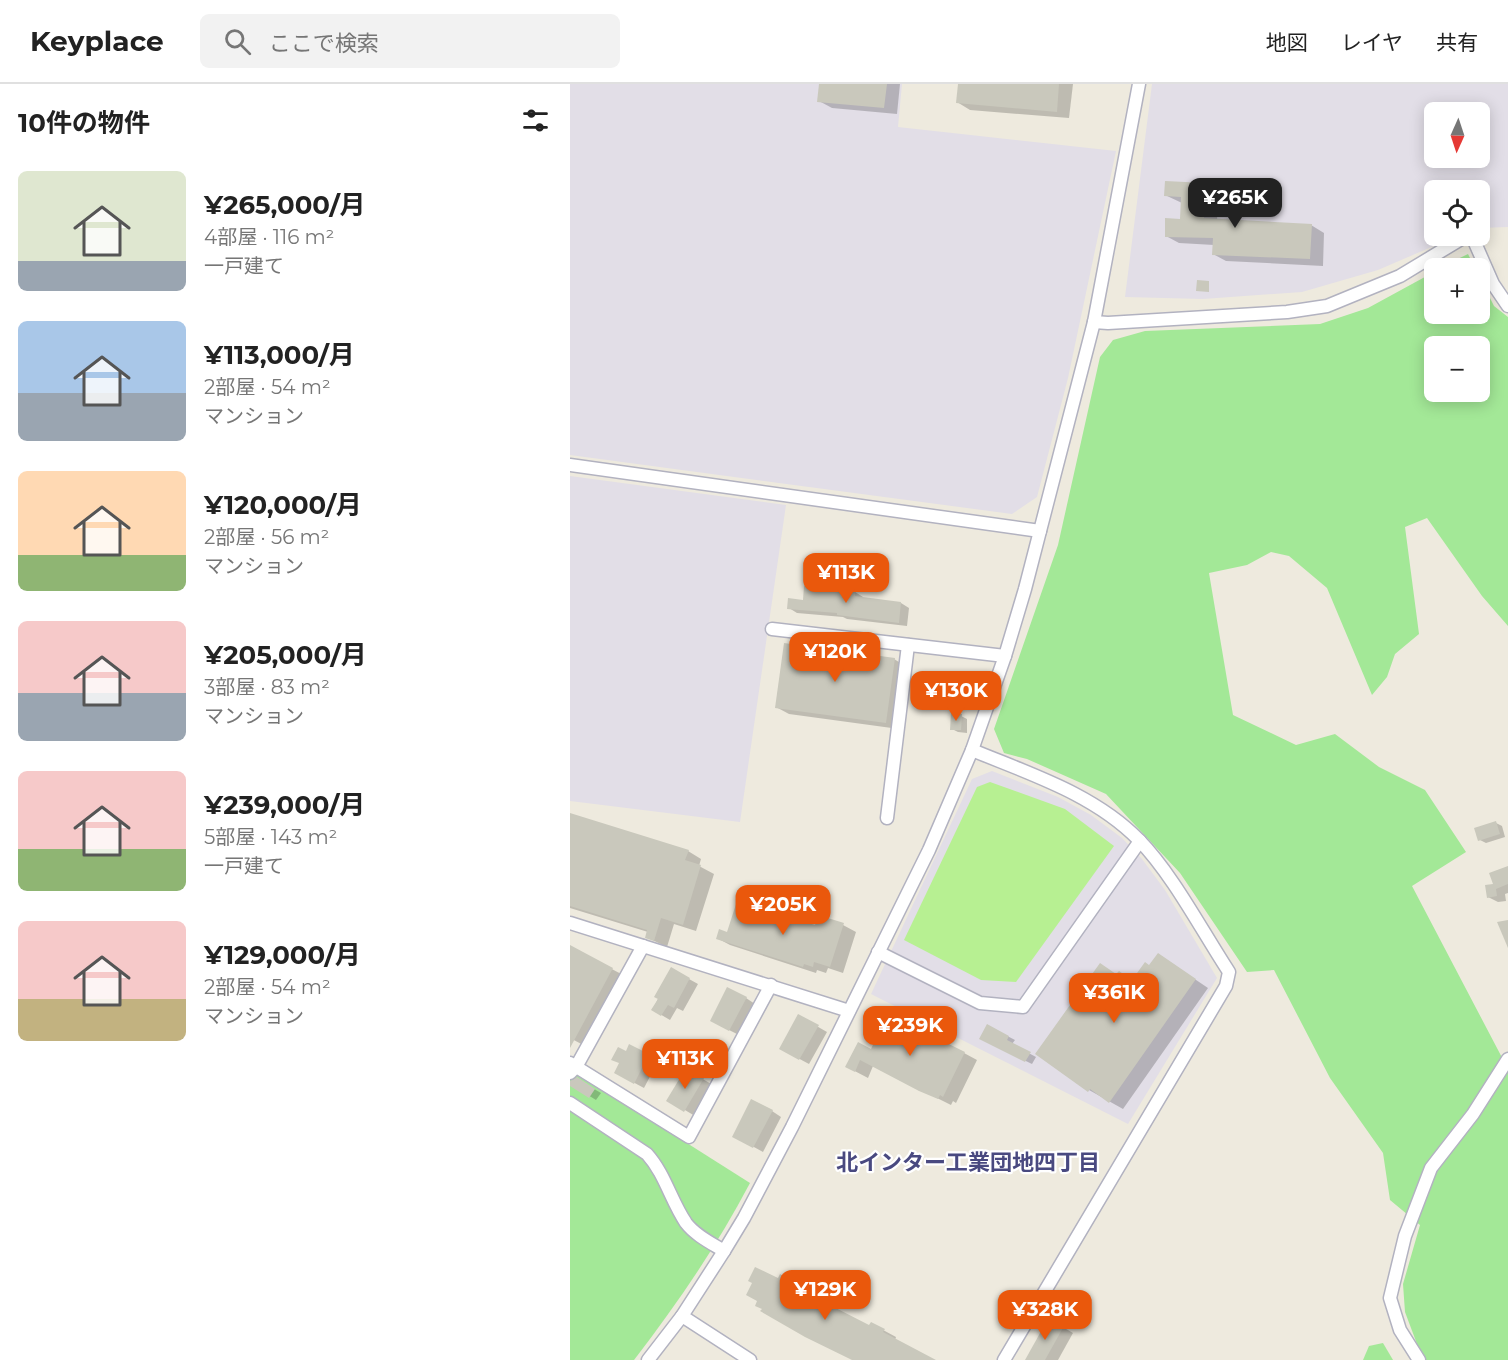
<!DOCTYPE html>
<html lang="ja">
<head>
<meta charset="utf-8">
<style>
  :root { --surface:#fff; --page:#f2f2f2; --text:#222; --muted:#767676; --line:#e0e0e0; --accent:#ea580c }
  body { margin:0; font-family:Montserrat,"Noto Sans JP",sans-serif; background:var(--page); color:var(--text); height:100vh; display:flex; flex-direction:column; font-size:22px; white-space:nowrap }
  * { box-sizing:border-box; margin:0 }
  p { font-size:20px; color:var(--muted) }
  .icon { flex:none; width:33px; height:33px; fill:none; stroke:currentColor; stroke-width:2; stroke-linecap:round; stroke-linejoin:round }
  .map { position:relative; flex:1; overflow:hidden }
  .sheet { display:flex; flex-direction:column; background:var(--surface); width:570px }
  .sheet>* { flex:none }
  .needle { width:39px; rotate:183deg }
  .controls { position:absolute; left:854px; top:18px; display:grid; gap:12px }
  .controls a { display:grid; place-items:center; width:66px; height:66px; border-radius:9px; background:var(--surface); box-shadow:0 3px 15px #0003; font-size:30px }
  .price { position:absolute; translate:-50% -51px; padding:0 14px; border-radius:12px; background:var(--accent); color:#fff; font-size:20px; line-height:39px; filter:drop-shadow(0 2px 3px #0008) }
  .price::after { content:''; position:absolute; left:50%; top:36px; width:18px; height:14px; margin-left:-9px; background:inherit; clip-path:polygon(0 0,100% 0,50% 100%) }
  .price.on { background:#222; color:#fff }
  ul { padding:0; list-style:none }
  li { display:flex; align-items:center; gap:18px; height:150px; padding:0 18px }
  li span { display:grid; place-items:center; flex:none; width:168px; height:120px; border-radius:9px; color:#555 }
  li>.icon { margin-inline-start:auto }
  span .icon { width:72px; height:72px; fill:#fffc; stroke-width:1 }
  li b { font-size:26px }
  h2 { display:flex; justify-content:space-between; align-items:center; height:72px; padding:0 18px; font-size:26px }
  header { display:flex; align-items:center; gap:36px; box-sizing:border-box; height:84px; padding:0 30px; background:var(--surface); border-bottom:2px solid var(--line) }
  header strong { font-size:28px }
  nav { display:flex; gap:33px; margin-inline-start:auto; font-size:21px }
  .search { width:420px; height:54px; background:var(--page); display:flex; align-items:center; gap:15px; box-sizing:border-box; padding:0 21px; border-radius:9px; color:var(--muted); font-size:22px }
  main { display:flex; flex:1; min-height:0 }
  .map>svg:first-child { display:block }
</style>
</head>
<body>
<header>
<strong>Keyplace</strong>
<div class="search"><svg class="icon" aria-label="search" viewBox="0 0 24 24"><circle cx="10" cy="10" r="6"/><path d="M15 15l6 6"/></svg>ここで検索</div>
<nav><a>地図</a><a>レイヤ</a><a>共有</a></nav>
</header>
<main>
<section class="sheet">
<h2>10件の物件<svg class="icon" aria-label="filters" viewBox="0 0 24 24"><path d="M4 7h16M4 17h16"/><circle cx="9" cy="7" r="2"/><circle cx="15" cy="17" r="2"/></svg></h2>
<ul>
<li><span style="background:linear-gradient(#dfe7d0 75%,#9aa5b1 0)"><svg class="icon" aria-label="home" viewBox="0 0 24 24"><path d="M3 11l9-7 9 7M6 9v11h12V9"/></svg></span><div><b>¥265,000/月</b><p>4部屋 · 116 m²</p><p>一戸建て</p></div></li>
<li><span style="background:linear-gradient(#a9c7e8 60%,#9aa5b1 0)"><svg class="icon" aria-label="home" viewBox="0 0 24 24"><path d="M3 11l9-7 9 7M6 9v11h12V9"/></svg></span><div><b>¥113,000/月</b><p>2部屋 · 54 m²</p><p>マンション</p></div></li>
<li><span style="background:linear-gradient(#ffd9b3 70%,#8fb573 0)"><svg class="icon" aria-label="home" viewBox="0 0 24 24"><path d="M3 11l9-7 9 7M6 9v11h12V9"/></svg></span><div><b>¥120,000/月</b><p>2部屋 · 56 m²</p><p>マンション</p></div></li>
<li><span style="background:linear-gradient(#f6c9c9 60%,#9aa5b1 0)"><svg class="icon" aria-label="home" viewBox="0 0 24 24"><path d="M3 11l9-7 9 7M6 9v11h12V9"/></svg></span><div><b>¥205,000/月</b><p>3部屋 · 83 m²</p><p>マンション</p></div></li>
<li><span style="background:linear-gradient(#f6c9c9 65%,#8fb573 0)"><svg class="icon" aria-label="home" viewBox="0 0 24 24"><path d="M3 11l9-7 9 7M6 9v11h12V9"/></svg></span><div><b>¥239,000/月</b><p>5部屋 · 143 m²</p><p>一戸建て</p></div></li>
<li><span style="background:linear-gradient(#f6c9c9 65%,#c2b280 0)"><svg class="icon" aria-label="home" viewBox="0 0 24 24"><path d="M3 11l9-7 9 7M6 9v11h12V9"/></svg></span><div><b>¥129,000/月</b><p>2部屋 · 54 m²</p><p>マンション</p></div></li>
</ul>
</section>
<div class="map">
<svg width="938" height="1276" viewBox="0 0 938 1276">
  <rect width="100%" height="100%" fill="#eeeade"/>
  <g fill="#e2dee7" fill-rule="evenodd">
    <path d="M0 0H332L328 43 546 67 498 294 467 413 442 430 0 371Z"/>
    <path d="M582 0H938V143L909 144V106H864V152H881L873 158 808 186 732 208 633 215 555 213ZM864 28H909V74H864Z"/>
    <path d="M0 392 216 421 170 738 0 717Z"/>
    <path d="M422 687 488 713 521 731 552 754 572 775 595 806 647 894 558 1040 301 910 402 695Z"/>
  </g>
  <g fill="#a3e897" fill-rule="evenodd">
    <path d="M898 170 905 184H869Z"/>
    <path d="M864 188V230H909V192L924 222 938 233V542L912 512 857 434 835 443 849 550 825 570 817 593 802 611 757 504 719 472 701 468 677 481 639 489 663 631 726 661 765 650 809 683 855 706 896 768 842 802 938 985V1276H853L835 1228 833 1200 850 1141 820 1116 813 1069 760 994 704 886 677 888 610 789 536 710 457 675 434 669 424 645 488 461 530 273 543 256 575 247 750 240 798 224ZM864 262H909V308H864Z"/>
    <path d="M0 985 180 1099C147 1162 107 1220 64 1276H0Z"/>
    <path d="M813 1259 823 1276H793L799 1262Z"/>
  </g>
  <path fill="#b7f092" d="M420 698 495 725 544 762 446 898 411 896 334 856 407 703Z"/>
  <g fill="#0003">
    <path d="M251 0H330L327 30 262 24 249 17Z"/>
    <path d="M389 0H503L499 34 400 26 387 18Z"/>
    <path d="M635 101 648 108 647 137 741 141 754 149 753 182 656 177 643 170 644 161 609 159 596 152 611 136 612 119 595 111Z"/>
    <path d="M285 508 293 513V515L331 519 339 524 337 542 277 535 273 533 227 529 219 524 234 518Z"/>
    <path d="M324 575 337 583 329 645 219 630 206 623Z"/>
    <path d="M391 632 397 635V649L388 648 382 645Z"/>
    <path d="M0 730 118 767 131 775 129 782 144 790 126 847 104 840 97 863 76 853 78 848 0 824Z"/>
    <path d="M926 739 932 742 935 753 916 759 910 756Z"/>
    <path d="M938 784V809L935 810 936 817 928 818 918 813Z"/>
    <path d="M273 841 286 848 273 889 258 884 256 889 247 886 246 889 160 861 147 854 158 850Z"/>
    <path d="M0 863 55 892 17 963 0 954Z"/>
    <path d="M589 871 638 904 553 1025 519 1006 547 891 563 897 580 883Z"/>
    <path d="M101 885 128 900 113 927 107 924 100 936 83 926Z"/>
    <path d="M176 914 185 920 169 951 151 942Z"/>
    <path d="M229 932 257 948 239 980 211 965Z"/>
    <path d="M418 942 445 956 442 960 466 973 462 980 417 958Z"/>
    <path d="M60 962 88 977 74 1004 46 989Z"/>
    <path d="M302 967 394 969 407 976 386 1019 383 1017 381 1021 303 982 298 994 277 983Z"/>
    <path d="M117 986 143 1001 125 1032 98 1016Z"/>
    <path d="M7 995 31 1009 26 1016 0 1000Z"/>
    <path d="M202 1027 211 1033 193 1068 173 1057Z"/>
    <path d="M209 1196 230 1202 261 1220 260 1223 300 1243 302 1240 326 1253 325 1256 362 1276H283Z"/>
    <path d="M479 1235 503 1249 488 1276H462Z"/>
  </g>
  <g fill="#c9c8bc">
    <path d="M249 0H317L314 24 247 18Z"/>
    <path d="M388 0H489L487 28 386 19Z"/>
    <path d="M595 97 636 99 634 134 742 140 740 175 642 171 643 154 595 153V134L610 135 611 113 594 112Z"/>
    <path d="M627 196 639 197V208L626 207Z"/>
    <path d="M234 502 285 506V512L331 518 329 539 267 531V529L217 525 218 514 233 516Z"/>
    <path d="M214 559 325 574 316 639 205 624Z"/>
    <path d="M381 629 392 630 391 646H380Z"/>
    <path d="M0 729 119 766 115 776 131 781 113 841 91 834 84 857 75 854 77 846 0 822Z"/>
    <path d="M926 737 930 750 908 757 904 744Z"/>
    <path d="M938 782V800L926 805 927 812 917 814 915 801 923 800 919 789Z"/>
    <path d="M167 817 245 841 248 831 274 839 260 883 244 878 243 883 234 880 233 883 146 855 149 845 157 848Z"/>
    <path d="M938 836V864L927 838Z"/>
    <path d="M0 861 43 884 0 964Z"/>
    <path d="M588 869 626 895 539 1019 520 1005 518 1008 465 970 530 879 546 890 549 887 562 896 575 878 579 881Z"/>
    <path d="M101 883 120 894 104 924 98 921 91 932 81 926 88 915 84 913Z"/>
    <path d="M157 903 177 913 159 947 140 937Z"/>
    <path d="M228 930 249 941 229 976 209 965Z"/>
    <path d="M318 930 395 968 373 1013 370 1011 368 1015 349 1007 290 976 285 988 275 983 288 958 301 965Z"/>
    <path d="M417 940 439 952 437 956 461 968 455 978 409 955Z"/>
    <path d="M59 960 79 970 64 1000 44 989 49 979 41 976 48 963 56 967Z"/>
    <path d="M116 984 134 994 114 1028 96 1017Z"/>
    <path d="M7 993 25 1005 19 1014 0 1002V997Z"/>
    <path d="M181 1015 203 1026 183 1064 162 1053Z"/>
    <path d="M185 1183 208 1194 210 1190 230 1201 250 1211 248 1215 299 1241 301 1238 315 1245 313 1248 366 1276H282L235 1253 190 1227 192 1225 185 1222 187 1217 176 1211 182 1199 178 1197Z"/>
    <path d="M479 1233 494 1242 475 1276H455Z"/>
  </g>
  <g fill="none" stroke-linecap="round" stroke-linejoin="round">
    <defs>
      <g id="minor">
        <path d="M902 152 923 200 938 222"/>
        <path d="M524 238 538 239 717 228 757 222 830 192 896 152"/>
        <path d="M0 381 470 447"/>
        <path d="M202 545 435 572"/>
        <path d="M402 666C460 690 524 710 569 756 603 791 632 847 659 888L656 902 434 1276"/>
        <path d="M317 734 338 561"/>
        <path d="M0 839 279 927"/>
        <path d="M308 868 410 919 453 923 570 757"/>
        <path d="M0 979 119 1053 201 901"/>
        <path d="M0 989 6 983 73 862"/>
        <path d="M0 1019 77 1070C95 1090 101 1117 116 1139 125 1151 141 1159 154 1167"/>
        <path d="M112 1232 180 1276"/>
        <path d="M78 1276 112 1232 154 1167 174 1134 222 1043 359 766 402 666 435 572 455 505 524 238 569 0"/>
        <path d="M849 1276 830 1246 820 1214 835 1152 861 1084 903 1030 938 975"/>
      </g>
    </defs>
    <use href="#minor" stroke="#b2b2c0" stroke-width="15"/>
    <use href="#minor" stroke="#fff" stroke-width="12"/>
  </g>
  <g text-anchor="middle" stroke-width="4.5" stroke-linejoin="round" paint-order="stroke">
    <g font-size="22" font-weight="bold" fill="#494980" stroke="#fff">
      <text x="398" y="1086">北インター工業団地四丁目</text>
    </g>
  </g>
</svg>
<div class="controls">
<a><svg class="needle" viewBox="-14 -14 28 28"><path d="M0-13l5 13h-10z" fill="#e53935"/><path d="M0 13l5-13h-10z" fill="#767676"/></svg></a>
<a><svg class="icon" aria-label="locate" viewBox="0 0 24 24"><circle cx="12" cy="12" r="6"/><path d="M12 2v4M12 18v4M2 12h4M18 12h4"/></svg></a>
<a>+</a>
<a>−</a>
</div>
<b class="price on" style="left:665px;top:145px">¥265K</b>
<b class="price" style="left:276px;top:520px">¥113K</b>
<b class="price" style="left:265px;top:599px">¥120K</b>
<b class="price" style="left:386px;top:638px">¥130K</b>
<b class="price" style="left:213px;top:852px">¥205K</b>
<b class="price" style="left:544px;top:940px">¥361K</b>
<b class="price" style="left:340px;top:973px">¥239K</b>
<b class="price" style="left:115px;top:1006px">¥113K</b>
<b class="price" style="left:255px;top:1237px">¥129K</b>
<b class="price" style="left:475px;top:1257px">¥328K</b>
</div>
</main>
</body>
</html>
